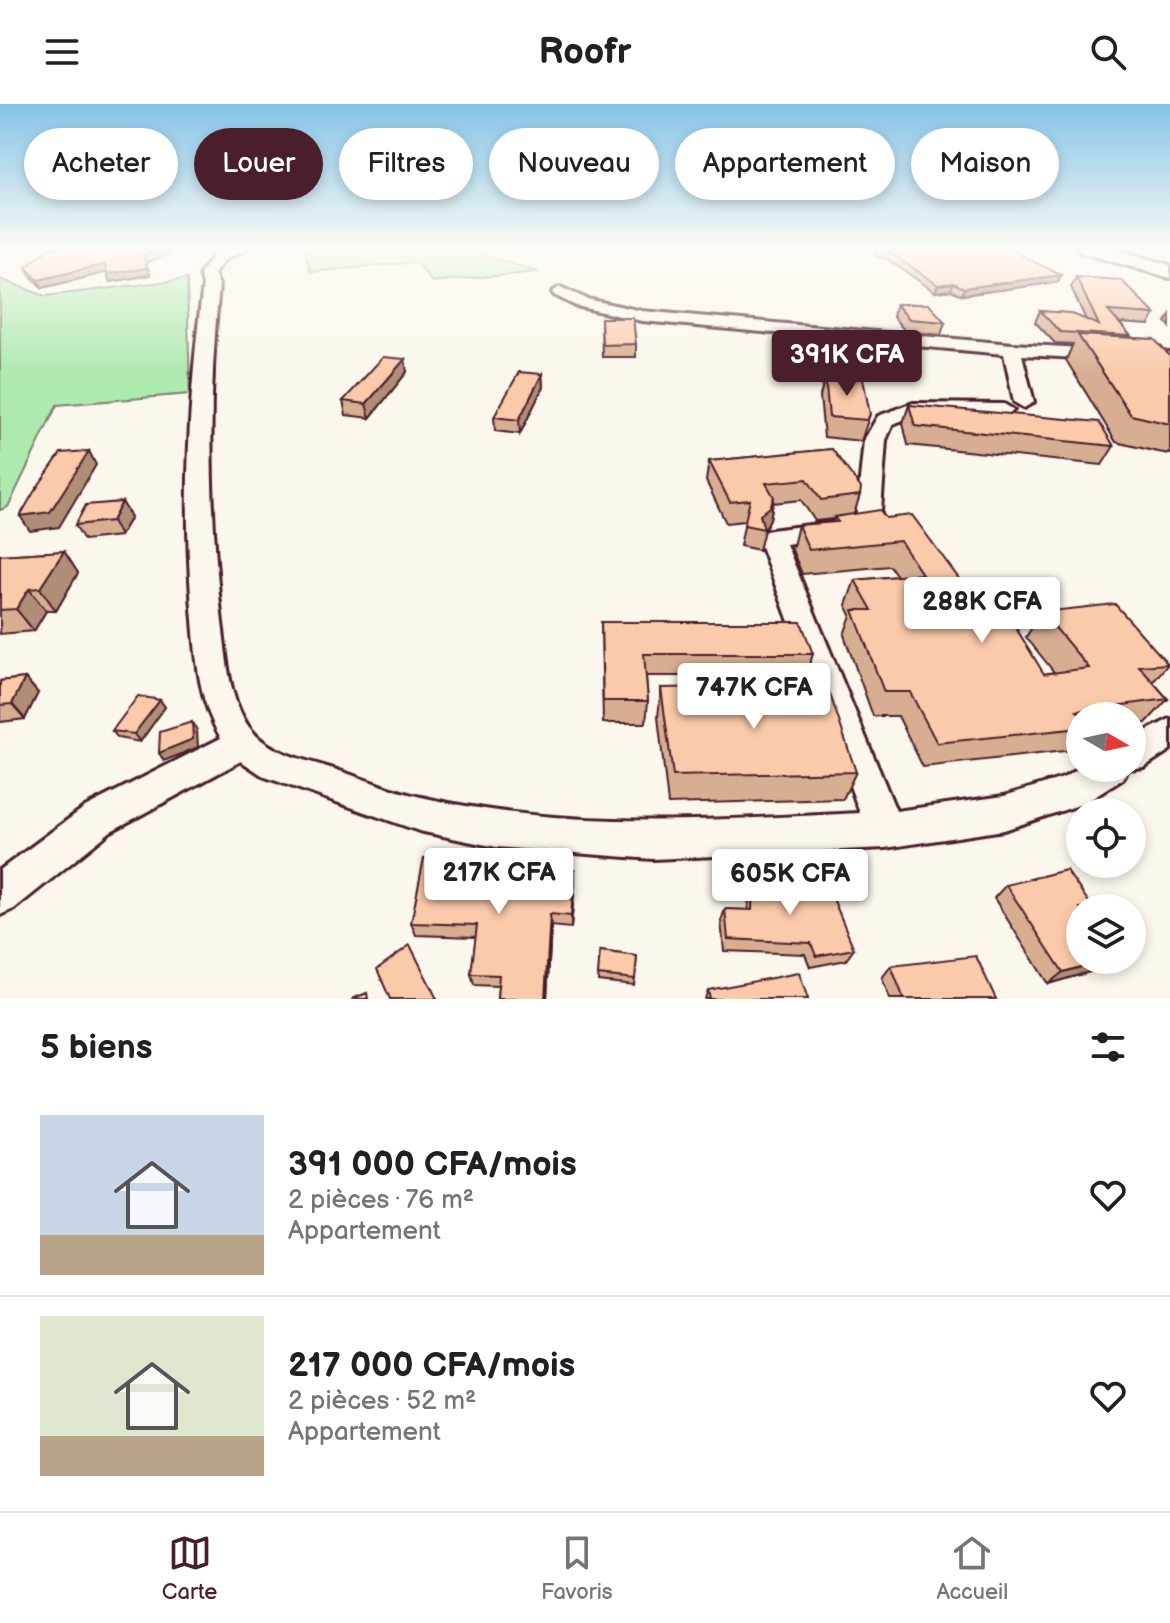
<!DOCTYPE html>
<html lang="fr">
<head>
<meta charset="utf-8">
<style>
  :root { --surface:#fff; --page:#f2f2f2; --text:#202124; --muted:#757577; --line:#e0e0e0; --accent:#4a1f2b }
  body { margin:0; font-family:"Balsamiq Sans",sans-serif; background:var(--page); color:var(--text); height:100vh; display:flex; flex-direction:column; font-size:30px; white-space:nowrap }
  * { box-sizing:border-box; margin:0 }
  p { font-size:26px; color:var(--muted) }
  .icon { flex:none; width:44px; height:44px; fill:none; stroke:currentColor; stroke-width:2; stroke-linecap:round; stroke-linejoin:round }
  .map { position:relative; height:895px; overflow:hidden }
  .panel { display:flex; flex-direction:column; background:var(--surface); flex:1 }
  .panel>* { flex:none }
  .hud { position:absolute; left:24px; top:24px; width:1122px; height:72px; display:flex; gap:16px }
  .needle { width:52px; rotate:99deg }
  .buttons { position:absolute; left:1066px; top:598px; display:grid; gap:16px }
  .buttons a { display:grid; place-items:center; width:80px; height:80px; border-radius:50%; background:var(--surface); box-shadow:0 4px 12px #0003; font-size:40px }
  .price { position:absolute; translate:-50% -68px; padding:0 18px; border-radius:8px; background:#fff; color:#222; font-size:26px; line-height:52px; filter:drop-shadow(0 2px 4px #0008) }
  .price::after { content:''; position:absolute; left:50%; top:48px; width:24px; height:18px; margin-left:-12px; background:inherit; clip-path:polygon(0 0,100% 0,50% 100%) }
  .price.on { background:var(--accent); color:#fff }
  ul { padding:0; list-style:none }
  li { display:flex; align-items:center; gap:24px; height:200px; padding:0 40px }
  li+li { border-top:2px solid var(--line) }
  li span { display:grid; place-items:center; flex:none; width:224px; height:160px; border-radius:0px; color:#555 }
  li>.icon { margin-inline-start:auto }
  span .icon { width:96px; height:96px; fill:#fffc; stroke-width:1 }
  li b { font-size:34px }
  h2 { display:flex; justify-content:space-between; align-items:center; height:96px; padding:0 40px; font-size:34px }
  .chip { padding:0 28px; border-radius:36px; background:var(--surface); box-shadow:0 4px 12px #0003; font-size:28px; line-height:72px }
  .chip.on { background:var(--accent); color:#fff }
  header { display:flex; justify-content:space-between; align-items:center; height:104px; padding:0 40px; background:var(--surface); font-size:36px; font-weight:700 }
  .tabs { display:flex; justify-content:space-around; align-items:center; height:112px; border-top:2px solid var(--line); background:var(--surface); font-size:22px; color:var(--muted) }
  .tabs a { display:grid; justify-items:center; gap:4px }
  .tabs .on { color:var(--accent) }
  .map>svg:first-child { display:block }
</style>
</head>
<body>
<header><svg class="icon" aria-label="menu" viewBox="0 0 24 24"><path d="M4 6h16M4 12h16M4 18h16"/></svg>Roofr<svg class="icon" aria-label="search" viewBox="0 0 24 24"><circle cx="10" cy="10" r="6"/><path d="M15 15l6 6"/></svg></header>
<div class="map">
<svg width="1170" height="895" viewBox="0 0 1170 895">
  <rect width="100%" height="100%" fill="#fbf7ec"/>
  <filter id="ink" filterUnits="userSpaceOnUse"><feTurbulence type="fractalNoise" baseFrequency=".0125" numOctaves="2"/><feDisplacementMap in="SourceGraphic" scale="16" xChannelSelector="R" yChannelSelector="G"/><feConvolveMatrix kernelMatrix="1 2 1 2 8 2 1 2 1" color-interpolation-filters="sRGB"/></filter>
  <g filter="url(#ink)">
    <g fill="#aee9af" stroke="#7c846d" stroke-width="2">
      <path d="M303 144H462L538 168 432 178 416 158 311 168Z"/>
      <path d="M0 175 45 192 187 175 190 290 57 301 8 403 0 406Z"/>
    </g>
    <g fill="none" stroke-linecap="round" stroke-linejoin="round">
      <defs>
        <g id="street">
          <path d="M229 144H248L224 156 214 170 219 181C208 293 209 407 222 519 227 554 228 599 253 628 273 651 313 658 340 667 367 676 394 687 421 693 565 727 714 716 860 709L758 434 762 428 771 426 856 415 864 336 878 312 913 299 1004 300 1014 306 1004 312 916 311 893 320 886 336 880 421 877 427 786 440 896 707 1004 692 1063 674 1080 664H1132V634L1170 615V646L1144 663 1128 665 1123 675 1085 699 1004 726 885 744 653 755 496 743 419 727 265 673 241 657 111 727 14 805 0 811V766L85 703 221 634C197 594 196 550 192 504 183 397 189 288 203 181L200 170 214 150Z"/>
          <path d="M560 183 587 195 642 207 1012 240 1170 249V259L1022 251 1034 298 1024 304 1014 298 1004 250 642 217 576 202 554 191 552 188Z"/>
        </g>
        <path id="secondary" d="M1077 144H1110L1170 161V174L1080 148Z"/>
      </defs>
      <use href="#street" stroke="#4a1f2b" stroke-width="6"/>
      <use href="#secondary" stroke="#4a1f2b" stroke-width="6"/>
      <use href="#street" fill="#fbf7ec" fill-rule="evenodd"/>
      <use href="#secondary" fill="#fbf7ec" fill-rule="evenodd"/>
    </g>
    <g fill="#d8ae92" stroke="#4a1f2b" stroke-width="2">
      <path d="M52 144H182L146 159 150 171 110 178 107 168 42 184 29 170 26 163Z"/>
      <path d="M877 145 1061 171 1058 178 962 191 951 186 935 188 887 155 875 152Z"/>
      <path d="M1076 173 1155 210 1149 221 1119 219 1131 232 1130 234 1170 252V350L1158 348 1116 338 1066 256 1073 240 1055 239 1035 218 1040 207 1086 216 1071 183Z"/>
      <path d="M896 200 945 218 941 231 905 227 893 213Z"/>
      <path d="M1170 211V223L1166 218Z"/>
      <path d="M601 214 636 240V253H602Z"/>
      <path d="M405 255 407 268 370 314 346 311 343 297Z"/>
      <path d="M542 270 543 283 520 330 495 327 494 313Z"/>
      <path d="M825 272 870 310 861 337 824 333 820 292Z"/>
      <path d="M909 301 1114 342 1102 361 908 341 903 319Z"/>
      <path d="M832 345 860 391 854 410 886 414 982 506 1044 570 1054 568 1026 533 1042 508 1168 560 1153 578 1168 595 1146 619 1132 621V612H1080V638L1073 646 923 663 898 612H873L844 531 851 511 846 501 855 476 897 472 890 462 802 470 792 446 798 421 833 418 834 415 815 417 801 396 773 399 770 415 764 426 759 446 740 442 745 417 726 419 706 377 709 357Z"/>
      <path d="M122 398 131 413 120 432 84 436 75 421Z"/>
      <path d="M64 447 78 469 56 507H46L34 527 0 530V451Z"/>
      <path d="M601 518 813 550 806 572H646L648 597 646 619H603Z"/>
      <path d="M25 574 38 589 25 615 0 618V577Z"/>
      <path d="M661 584 856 668 843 695 668 700 658 613Z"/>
      <path d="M160 596 165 603 140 638 118 634 112 627Z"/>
      <path d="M480 755V758L575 779 571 824 551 822 547 895H497L498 882 474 881 471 870 476 833 416 831 411 819Z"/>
      <path d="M754 764 776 790 854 845 846 856 810 863 805 850 724 847 721 817 725 805 748 806 750 777Z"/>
      <path d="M1006 781 1110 862 1048 880 994 794Z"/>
      <path d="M600 847 637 852 634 881 598 877Z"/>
      <path d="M891 862 996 895H890L882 874Z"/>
      <path d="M708 886 808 895H705Z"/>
    </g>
    <g fill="#b08d77" stroke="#4a1f2b" stroke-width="2">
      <path d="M161 144H182L146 159 150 171 110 178 107 170 143 151Z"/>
      <path d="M105 160 109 168 42 184 38 176Z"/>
      <path d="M1061 171 1058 178 962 191 964 184Z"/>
      <path d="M953 179 951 186 935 188 938 181Z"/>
      <path d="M405 255 407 268 370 314 366 300Z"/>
      <path d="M542 270 543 283 520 330 519 316Z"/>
      <path d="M89 347 96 361 59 423 30 427 20 412Z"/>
      <path d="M774 393 770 415 764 426 760 411Z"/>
      <path d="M122 398 131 413 120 432 112 417Z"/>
      <path d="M64 447 78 469 56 507 40 484Z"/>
      <path d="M29 485 46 507 34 527 16 505Z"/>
      <path d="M25 574 38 589 25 615 12 600Z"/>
      <path d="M160 596 165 603 140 638 134 630Z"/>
      <path d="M192 618 197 626 198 643 164 657 159 649Z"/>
      <path d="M575 766V779L571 824V812Z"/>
      <path d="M550 810 551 822 547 895H545Z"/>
      <path d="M1105 856H1118L1110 862 1048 880 1063 868Z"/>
    </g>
    <g fill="#fbcaaa" stroke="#4a1f2b" stroke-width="2">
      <path d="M52 144H161L143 151 147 164 107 170 105 160 38 176 26 163 48 145Z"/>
      <path d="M878 144H1007L1061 171 964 184 953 179 938 181 889 148 877 145Z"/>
      <path d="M1076 173 1121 176 1155 210 1108 207 1131 232 1060 228 1040 207 1070 209 1099 221Z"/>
      <path d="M896 200H929L945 218 909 215Z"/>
      <path d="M601 214H633L636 240 602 241Z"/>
      <path d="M1078 231 1154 235 1170 252V320L1131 311Z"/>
      <path d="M383 253 405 255 366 300 343 297Z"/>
      <path d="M519 268 542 270 519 316 494 313Z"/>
      <path d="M825 272 863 275 870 310 867 316 829 313Z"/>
      <path d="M909 301 1099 318 1114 342 915 322Z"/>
      <path d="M832 345 861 384 860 391 821 396 807 375 766 379 774 393 770 403 760 411 764 425 744 421 750 396 730 398 709 357Z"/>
      <path d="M89 347 50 408 20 412 34 388 61 349Z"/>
      <path d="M122 398 112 417 75 421 86 401Z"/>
      <path d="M880 406 886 414 912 411 982 506H1005L1044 570 1089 564 1042 508 1115 500 1168 560 1139 562 1168 595 1077 607 1083 612H1080V624L937 639 910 588H884L853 506H872L855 476 922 470 900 437 809 446 798 421 838 418 834 413Z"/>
      <path d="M64 447 40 484 29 485 16 505 0 506V451Z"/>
      <path d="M601 518H801L813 550H644L648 597H603Z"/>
      <path d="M25 574 12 600 0 601V577Z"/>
      <path d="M827 581 856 668 673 672 661 584Z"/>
      <path d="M138 592 160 596 134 630 112 627Z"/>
      <path d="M192 618 193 635 159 649 160 628Z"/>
      <path d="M424 754 480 755 479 758 575 766 571 812 550 810 545 895H497L499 871 471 870 477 821 411 819Z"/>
      <path d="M754 764 777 770 776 790 828 782 854 845 816 852 811 839 728 835 725 805 752 806Z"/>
      <path d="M1066 766 1093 804H1080V856H1105L1063 868 1006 781Z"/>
      <path d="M410 841 437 895H390L377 865Z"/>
      <path d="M600 847 637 852 635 875 598 871Z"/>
      <path d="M976 852 996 895H904L891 862Z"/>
      <path d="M799 869 808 895H710L708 886Z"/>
      <path d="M367 889 368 895H352Z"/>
    </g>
  </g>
  <linearGradient id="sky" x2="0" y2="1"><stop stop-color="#83c4e6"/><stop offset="0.54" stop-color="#fdfbf6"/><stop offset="1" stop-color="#fdfbf6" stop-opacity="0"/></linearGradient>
  <rect width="1170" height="269" fill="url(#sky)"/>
</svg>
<div class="buttons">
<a><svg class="needle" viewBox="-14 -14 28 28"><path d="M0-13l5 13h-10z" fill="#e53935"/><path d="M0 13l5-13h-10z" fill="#757577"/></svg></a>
<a><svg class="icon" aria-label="locate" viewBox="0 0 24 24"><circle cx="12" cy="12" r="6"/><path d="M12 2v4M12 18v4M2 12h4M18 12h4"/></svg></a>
<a><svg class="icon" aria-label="layers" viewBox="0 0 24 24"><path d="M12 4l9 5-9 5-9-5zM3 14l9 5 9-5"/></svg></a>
</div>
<b class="price on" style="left:847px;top:294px">391K CFA</b>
<b class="price" style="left:982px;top:541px">288K CFA</b>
<b class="price" style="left:754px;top:627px">747K CFA</b>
<b class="price" style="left:499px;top:812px">217K CFA</b>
<b class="price" style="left:790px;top:813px">605K CFA</b>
<div class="hud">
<a class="chip">Acheter</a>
<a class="chip on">Louer</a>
<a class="chip">Filtres</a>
<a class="chip">Nouveau</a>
<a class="chip">Appartement</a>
<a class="chip">Maison</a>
</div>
</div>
<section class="panel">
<h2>5 biens<svg class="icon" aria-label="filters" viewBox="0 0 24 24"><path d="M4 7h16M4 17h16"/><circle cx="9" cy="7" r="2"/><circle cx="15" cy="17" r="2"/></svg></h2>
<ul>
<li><span style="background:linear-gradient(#c9d6e8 75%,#b9a48a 0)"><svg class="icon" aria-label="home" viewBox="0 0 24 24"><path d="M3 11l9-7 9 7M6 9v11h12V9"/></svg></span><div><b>391 000 CFA/mois</b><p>2 pièces · 76 m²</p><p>Appartement</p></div><svg class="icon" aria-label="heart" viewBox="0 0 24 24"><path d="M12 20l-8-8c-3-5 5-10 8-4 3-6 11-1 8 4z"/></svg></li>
<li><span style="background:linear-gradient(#dfe7d0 75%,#b9a48a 0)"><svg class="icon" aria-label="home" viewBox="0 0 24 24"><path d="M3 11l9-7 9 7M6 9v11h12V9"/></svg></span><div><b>217 000 CFA/mois</b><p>2 pièces · 52 m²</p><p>Appartement</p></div><svg class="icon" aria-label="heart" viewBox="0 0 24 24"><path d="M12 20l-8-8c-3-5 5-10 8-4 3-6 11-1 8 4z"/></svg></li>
</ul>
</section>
<nav class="tabs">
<a class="on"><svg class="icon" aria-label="map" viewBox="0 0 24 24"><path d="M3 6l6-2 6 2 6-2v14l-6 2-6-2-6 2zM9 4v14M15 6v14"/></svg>Carte</a>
<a><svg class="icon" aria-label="saved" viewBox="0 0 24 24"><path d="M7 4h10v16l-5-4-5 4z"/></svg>Favoris</a>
<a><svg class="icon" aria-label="home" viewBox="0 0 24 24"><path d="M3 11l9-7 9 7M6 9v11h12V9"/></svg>Accueil</a>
</nav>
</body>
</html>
